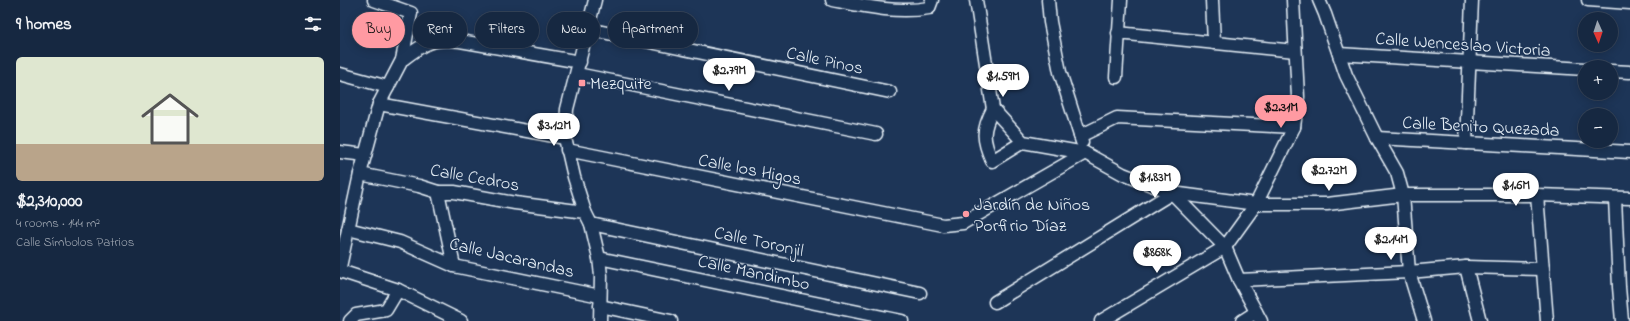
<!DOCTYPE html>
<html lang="en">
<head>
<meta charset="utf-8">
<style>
  :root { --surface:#162841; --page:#1f3048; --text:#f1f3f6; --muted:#9ea6b1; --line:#35445a; --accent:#ff9aa2 }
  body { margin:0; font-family:"Indie Flower",sans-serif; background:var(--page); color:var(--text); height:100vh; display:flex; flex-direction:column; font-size:15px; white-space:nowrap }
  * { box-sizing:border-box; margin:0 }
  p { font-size:13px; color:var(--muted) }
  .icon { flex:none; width:22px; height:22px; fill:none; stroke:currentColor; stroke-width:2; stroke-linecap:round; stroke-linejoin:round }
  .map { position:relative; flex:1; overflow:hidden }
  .details { display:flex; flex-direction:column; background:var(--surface); width:340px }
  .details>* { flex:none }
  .banner { position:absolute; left:12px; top:12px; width:380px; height:36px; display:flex; gap:8px }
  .needle { width:26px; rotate:177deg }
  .controls { position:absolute; left:1238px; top:12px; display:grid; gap:8px }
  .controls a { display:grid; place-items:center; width:40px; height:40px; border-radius:50%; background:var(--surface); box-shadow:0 2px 10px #0003,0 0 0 1px var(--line); font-size:20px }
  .price { position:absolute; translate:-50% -34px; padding:0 9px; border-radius:14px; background:#fff; color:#222; font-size:13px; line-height:26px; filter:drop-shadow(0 1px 2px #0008) }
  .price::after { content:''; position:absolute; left:50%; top:24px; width:12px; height:9px; margin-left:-6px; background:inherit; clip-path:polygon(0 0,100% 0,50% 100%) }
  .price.active { background:var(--accent); color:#111 }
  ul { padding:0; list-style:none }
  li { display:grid; align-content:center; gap:8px; height:212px; padding:0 16px }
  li+li { border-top:1px solid var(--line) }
  li span { display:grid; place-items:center; height:124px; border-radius:6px; color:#555 }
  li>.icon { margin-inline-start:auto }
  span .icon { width:72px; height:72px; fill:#fffc; stroke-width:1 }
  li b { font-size:17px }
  h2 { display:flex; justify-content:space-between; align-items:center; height:48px; padding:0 16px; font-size:17px }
  .chip { padding:0 14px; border-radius:18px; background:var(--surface); box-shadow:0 2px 10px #0003,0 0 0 1px var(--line); font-size:14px; line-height:36px }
  .chip.active { background:var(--accent); color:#111 }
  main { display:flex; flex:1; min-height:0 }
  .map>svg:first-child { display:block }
</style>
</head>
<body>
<main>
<section class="details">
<h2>9 homes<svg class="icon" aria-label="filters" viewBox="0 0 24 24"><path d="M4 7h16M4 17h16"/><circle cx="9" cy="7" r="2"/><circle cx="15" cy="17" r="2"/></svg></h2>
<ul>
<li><span style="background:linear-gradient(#dfe7d0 70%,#b9a48a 0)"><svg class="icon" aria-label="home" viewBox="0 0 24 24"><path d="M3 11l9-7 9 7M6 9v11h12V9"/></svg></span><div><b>$2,310,000</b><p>4 rooms · 144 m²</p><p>Calle Símbolos Patrios</p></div></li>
</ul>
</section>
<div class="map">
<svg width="1290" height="321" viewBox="0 0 1290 321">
  <rect width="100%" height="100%" fill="#1d3557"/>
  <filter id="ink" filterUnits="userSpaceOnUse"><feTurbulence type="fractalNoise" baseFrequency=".025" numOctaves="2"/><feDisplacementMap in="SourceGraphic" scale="8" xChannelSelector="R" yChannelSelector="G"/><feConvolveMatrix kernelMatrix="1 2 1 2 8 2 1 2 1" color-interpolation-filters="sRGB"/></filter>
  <g filter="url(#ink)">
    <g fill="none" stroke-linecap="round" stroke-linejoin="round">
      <defs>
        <g id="street">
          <path d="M255 0 227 109 225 138 234 177 245 212 251 224 259 258 261 276 260 321"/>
          <path d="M492 0C523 6 557 14 589 8L592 0"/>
          <path d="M636 0 653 109 683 142 745 153 783 174 832 193 885 247 899 280 921 321"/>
          <path d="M708 0 710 22 720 72 742 142"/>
          <path d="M872 0 874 43"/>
          <path d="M979 0 985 14 1006 75 1037 138 1057 173 1063 195 1069 272 1084 321"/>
          <path d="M1248 0 1290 3"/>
          <path d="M248 29 550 92"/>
          <path d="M778 33 955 51"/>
          <path d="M999 54 1245 69"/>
          <path d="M62 60C84 43 91 38 120 41L240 62"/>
          <path d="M1271 71 1290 72"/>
          <path d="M0 74 48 87"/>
          <path d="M237 74 536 134"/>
          <path d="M776 77 781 0"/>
          <path d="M39 104 225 138"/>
          <path d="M653 109C642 130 642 139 652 161L683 142"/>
          <path d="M740 136 777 118 954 127"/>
          <path d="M1037 138 1290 152"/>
          <path d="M1126 143 1132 0"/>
          <path d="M227 150 603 225 623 223 745 153"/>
          <path d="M0 152 25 155"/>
          <path d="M20 174 79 186 98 192H114L175 203 245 212"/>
          <path d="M98 192 114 266"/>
          <path d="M1197 195 1207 321"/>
          <path d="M1275 198 1279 287 1282 321"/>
          <path d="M251 224 580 293"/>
          <path d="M8 229 60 242 114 266 260 296"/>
          <path d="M259 258 562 321"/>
          <path d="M0 267 20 174 39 104 62 60 71 13 34 0"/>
          <path d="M1126 267 1140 321"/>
          <path d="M0 271 58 290 121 321"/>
          <path d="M899 280 1069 272 1126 267 1203 269"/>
          <path d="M655 302 832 193 916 204H987L1063 195H1197L1290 198"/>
          <path d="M260 306 331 321"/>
          <path d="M10 321 16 315 46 310 58 290"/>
          <path d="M761 321 885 247 916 204 954 127 958 97 953 0"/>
          <path d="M902 321 916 312"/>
        </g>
      </defs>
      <use href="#street" stroke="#e8f1f8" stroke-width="15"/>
      <use href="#street" stroke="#1d3557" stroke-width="12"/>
    </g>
  </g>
  <g fill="#ff9aa2" stroke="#1d3557" stroke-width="1.5">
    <rect x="238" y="79" width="8" height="8" rx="2"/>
    <circle cx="626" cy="214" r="4"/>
  </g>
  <g text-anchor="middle" stroke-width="3" stroke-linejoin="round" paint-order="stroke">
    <g font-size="18" fill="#e8f1f8" stroke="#1d3557">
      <text transform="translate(1123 44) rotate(4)" y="6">Calle Wenceslao Victoria</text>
      <text transform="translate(485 60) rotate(12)" y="6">Calle Pinos</text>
      <text transform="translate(1141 126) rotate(3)" y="6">Calle Benito Quezada</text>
      <text transform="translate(410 169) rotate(11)" y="6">Calle los Higos</text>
      <text transform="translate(135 177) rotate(10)" y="6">Calle Cedros</text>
      <text transform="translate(419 241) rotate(12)" y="6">Calle Toronjil</text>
      <text transform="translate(172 257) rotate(13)" y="6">Calle Jacarandas</text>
      <text transform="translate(414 272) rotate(12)" y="6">Calle Mandimbo</text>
    </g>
    <g font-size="18" fill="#e8f1f8" stroke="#1d3557" text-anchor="start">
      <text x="250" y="89">Mezquite</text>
      <text x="634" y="210">Jardín de Niños<tspan x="634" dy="21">Porfirio Díaz</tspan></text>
    </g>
  </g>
</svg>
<div class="controls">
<a><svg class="needle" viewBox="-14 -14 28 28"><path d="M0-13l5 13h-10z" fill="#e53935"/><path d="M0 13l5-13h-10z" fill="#9ea6b1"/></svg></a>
<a>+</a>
<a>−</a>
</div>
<b class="price" style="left:389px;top:92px">$2.79M</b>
<b class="price" style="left:663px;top:98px">$1.59M</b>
<b class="price active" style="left:941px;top:129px">$2.31M</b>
<b class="price" style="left:214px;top:147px">$3.12M</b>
<b class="price" style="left:989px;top:192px">$2.72M</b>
<b class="price" style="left:815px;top:199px">$1.83M</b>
<b class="price" style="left:1176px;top:207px">$1.6M</b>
<b class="price" style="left:1051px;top:261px">$2.14M</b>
<b class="price" style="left:817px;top:274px">$868K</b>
<div class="banner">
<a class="chip active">Buy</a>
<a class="chip">Rent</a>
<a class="chip">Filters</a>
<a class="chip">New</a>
<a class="chip">Apartment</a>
</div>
</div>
</main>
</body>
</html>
